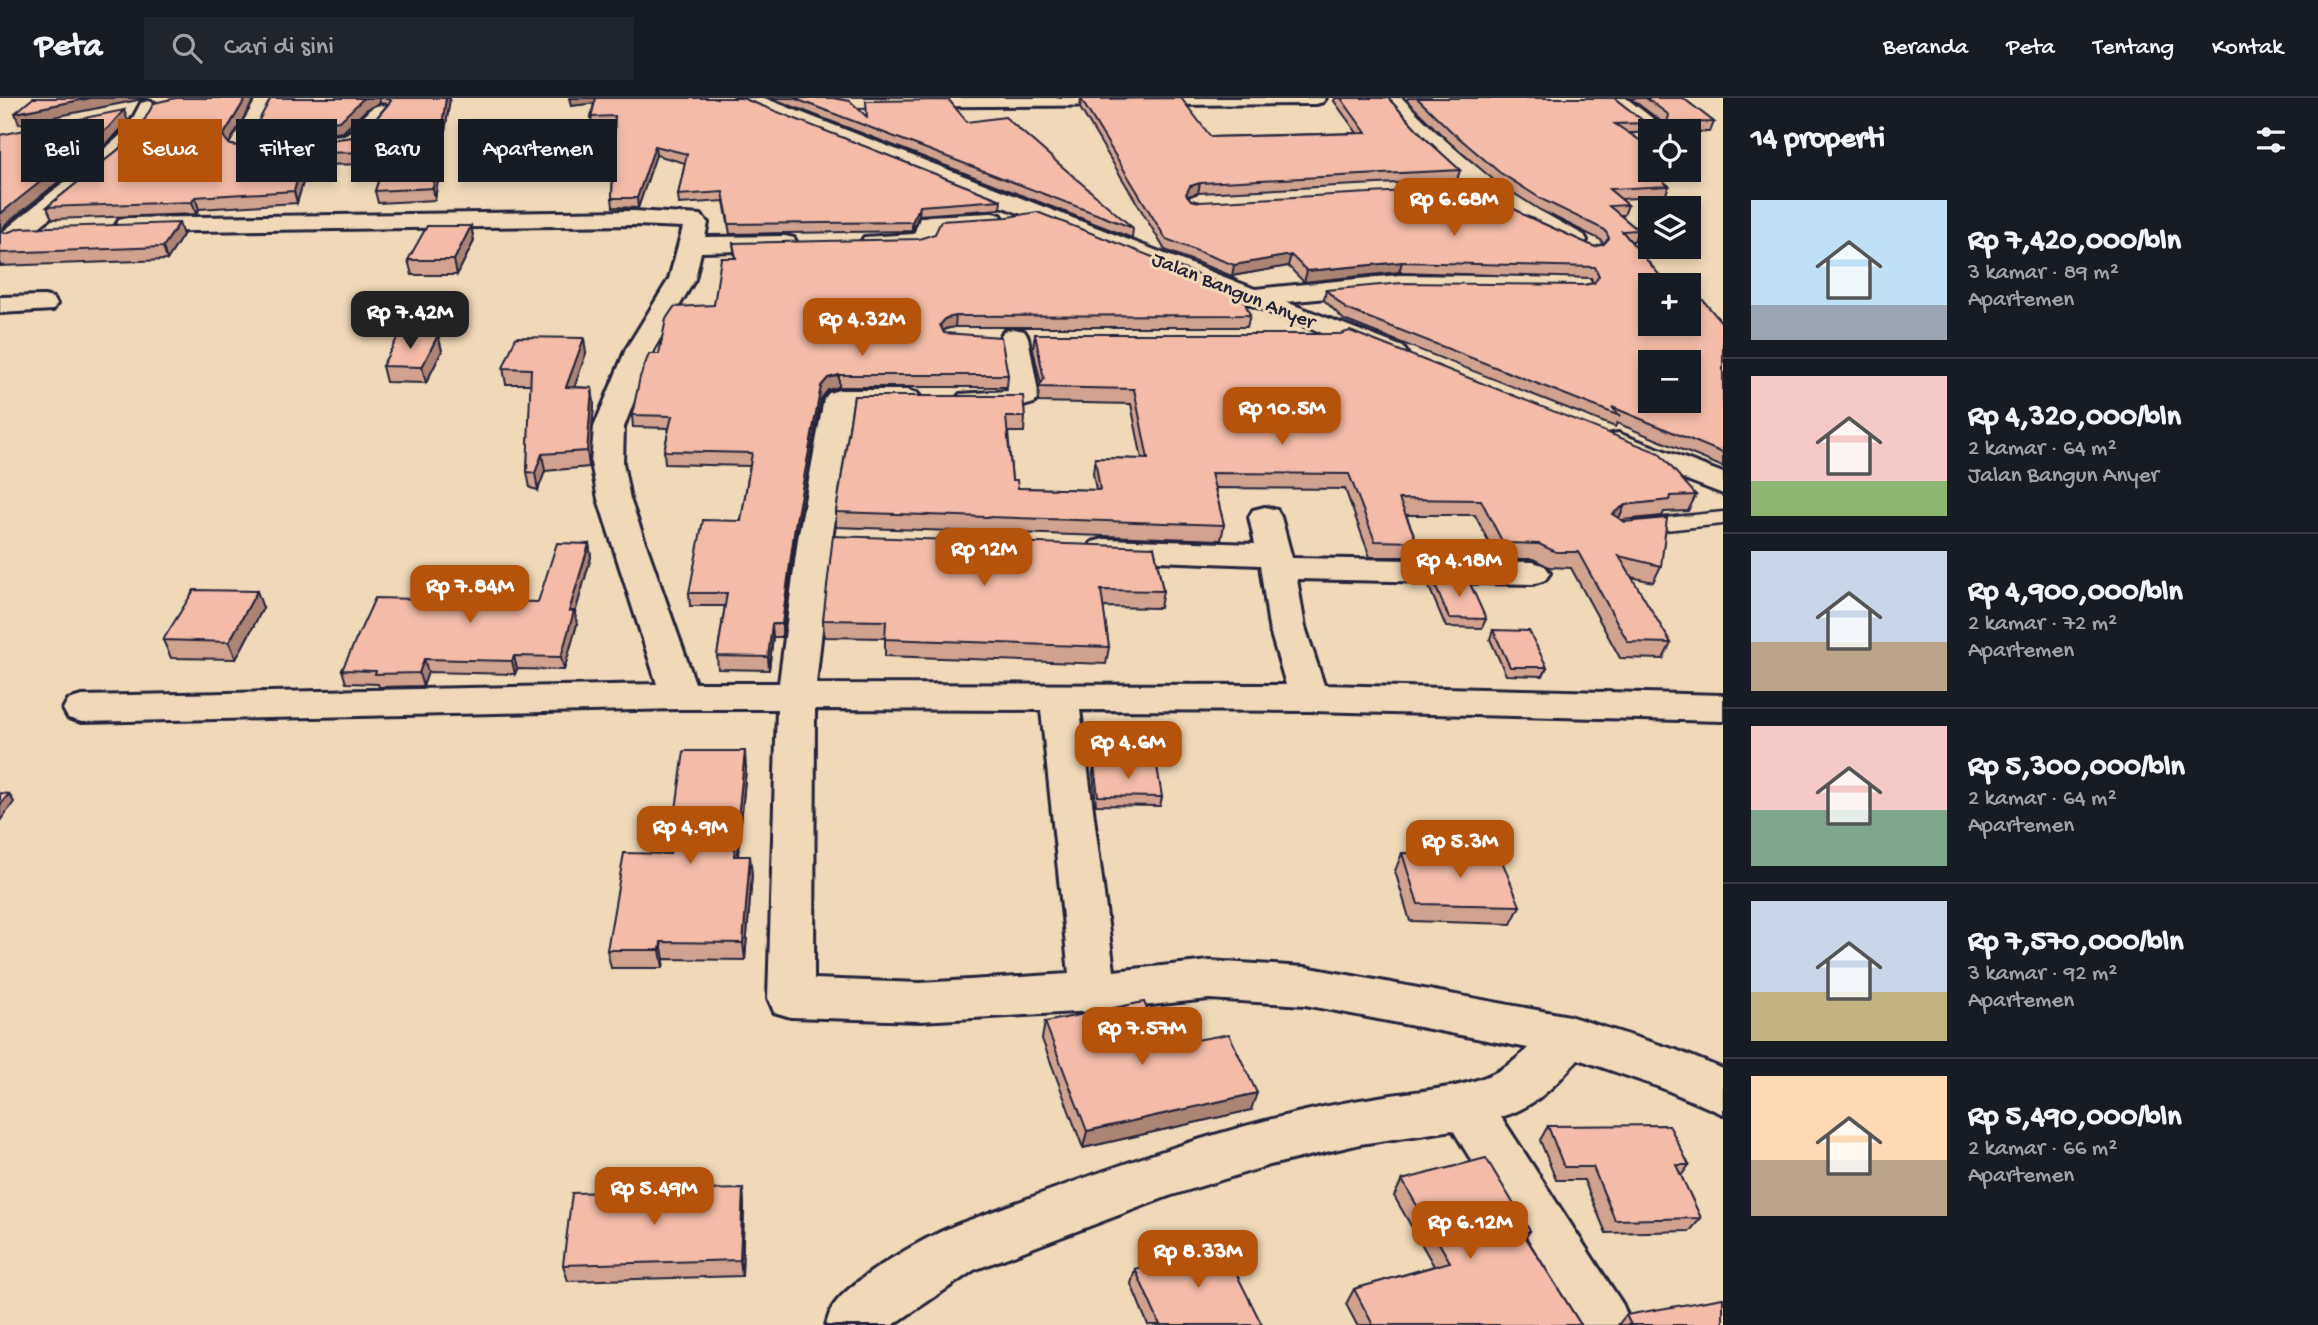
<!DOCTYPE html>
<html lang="id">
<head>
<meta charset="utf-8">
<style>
  :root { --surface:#171b24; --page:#20242c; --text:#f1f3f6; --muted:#9ea1a6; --line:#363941; --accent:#b45309 }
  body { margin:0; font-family:"Gochi Hand",sans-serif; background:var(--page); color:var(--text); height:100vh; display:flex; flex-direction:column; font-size:26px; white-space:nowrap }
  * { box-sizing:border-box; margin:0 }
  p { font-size:23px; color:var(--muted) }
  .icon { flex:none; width:38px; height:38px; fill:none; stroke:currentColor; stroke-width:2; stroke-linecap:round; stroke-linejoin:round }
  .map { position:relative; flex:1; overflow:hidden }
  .side { display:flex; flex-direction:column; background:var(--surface); width:595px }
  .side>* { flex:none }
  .top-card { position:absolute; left:21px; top:21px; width:665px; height:63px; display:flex; gap:14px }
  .fabs { position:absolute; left:1638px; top:21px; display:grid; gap:14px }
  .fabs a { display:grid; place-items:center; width:63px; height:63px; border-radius:0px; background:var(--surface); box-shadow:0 4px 10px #0003; font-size:35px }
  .price { position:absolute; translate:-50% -60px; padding:0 16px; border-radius:14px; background:var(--accent); color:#fff; font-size:23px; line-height:46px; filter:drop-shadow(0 2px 4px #0008) }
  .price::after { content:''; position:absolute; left:50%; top:42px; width:21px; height:16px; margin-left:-10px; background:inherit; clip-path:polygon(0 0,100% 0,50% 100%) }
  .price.current { background:#222; color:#fff }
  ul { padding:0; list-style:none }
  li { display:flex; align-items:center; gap:21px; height:175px; padding:0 28px }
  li+li { border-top:2px solid var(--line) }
  li span { display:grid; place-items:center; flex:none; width:196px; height:140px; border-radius:0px; color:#555 }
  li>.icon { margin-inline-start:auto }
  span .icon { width:84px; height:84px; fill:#fffc; stroke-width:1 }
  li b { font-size:30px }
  h2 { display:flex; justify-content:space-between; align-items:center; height:84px; padding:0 28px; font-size:30px }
  .chip { padding:0 24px; border-radius:0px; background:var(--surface); box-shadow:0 4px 10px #0003; font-size:24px; line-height:63px }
  .chip.current { background:var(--accent); color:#fff }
  header { display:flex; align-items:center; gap:42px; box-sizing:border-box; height:98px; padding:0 35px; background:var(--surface); border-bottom:2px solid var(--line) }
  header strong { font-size:33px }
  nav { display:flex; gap:38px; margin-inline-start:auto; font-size:24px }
  .search { width:490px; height:63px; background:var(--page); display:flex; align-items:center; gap:18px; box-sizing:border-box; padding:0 24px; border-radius:0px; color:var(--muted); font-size:26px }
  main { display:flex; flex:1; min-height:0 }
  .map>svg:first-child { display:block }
</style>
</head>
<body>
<header>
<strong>Peta</strong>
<div class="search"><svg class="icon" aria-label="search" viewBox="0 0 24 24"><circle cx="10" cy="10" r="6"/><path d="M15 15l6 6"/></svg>Cari di sini</div>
<nav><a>Beranda</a><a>Peta</a><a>Tentang</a><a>Kontak</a></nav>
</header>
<main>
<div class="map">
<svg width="1723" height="1227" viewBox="0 0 1723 1227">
  <rect width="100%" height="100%" fill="#efd9b8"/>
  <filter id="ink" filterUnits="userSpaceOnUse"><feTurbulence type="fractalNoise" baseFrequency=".0143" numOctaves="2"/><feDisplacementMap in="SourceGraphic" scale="14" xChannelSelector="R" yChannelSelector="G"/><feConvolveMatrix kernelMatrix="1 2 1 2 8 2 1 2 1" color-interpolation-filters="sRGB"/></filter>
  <g filter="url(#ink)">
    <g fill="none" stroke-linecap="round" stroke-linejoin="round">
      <defs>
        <path id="lane" d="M1723 414V426L1636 435 1626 429 1636 423Z"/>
        <g id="street">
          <path d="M257 0H277L253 45 344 37C362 30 365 2 387 8L391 12 366 44 356 48 265 59 234 56 229 48Z"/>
          <path d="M735 0H764L1255 191 1399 177 1580 179 1589 181 1593 187 1589 193 1580 195 1399 193 1286 204 1403 249 1407 255 1403 261 1393 263 738 4Z"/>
          <path d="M832 0H1326L1323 4 1316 6 840 9 833 7 830 3Z"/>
          <path d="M1380 0H1402C1456 57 1513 101 1584 137L1587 142 1584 147 1575 149 1566 147C1499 113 1423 63 1380 0Z"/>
          <path d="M1603 0H1626L1664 29 1661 33 1645 34Z"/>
          <path d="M148 3 155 5 159 9 147 34 130 53 9 154 0 157V136L114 43 127 31 141 5Z"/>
          <path d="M634 113 701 117 708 125 705 139 785 138 794 140 797 145 794 150 785 152 701 154 695 181 654 251 624 329 623 365 630 401 695 585H779L798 441 824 301 829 295 839 292H907L917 295 922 301 917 307 907 310H852L832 441 816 586 1286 587 1269 529 1260 467 1104 461 1092 458 1087 451 1092 444 1104 441 1255 446 1249 419 1253 412 1265 409 1277 412 1281 419 1292 460 1533 464 1545 468 1550 475 1545 482 1533 486 1297 481 1305 529 1324 587 1723 597V623L1309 613 1080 612 1114 873 1209 863 1305 869 1569 918 1676 952 1723 971V1016L1662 990 1578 961C1556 987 1535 1009 1501 1019L1623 1207 1631 1227H1571L1453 1032 1360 1046 1270 1067 1169 1098 974 1172 893 1227H826C828 1221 830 1212 834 1207 854 1179 924 1140 956 1127 1096 1076 1236 1020 1385 998 1437 990 1490 991 1528 950L1305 907 1209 901 1094 913 920 923 791 919 774 914 768 900 777 611H680L82 624 68 620 63 611 68 602 82 598 657 586 598 401 591 365 594 329 626 251 669 181 683 129 634 127 128 134 119 132 116 127 119 122 128 120ZM815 611 1041 612 1069 876 920 885 814 881Z"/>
          <path d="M992 115 1001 117 1004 122 1001 127 939 132 934 145C916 154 884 154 864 149L861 144 864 139 914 136 920 120 929 118Z"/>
          <path d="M44 198 53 200 57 206 53 212 0 215V199Z"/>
          <path d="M1014 231 1024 233 1028 239 1039 299 1034 305 1014 311 960 308 955 302 960 296 1008 293 1000 239 1004 233Z"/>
          <path d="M1618 335 1723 375V396L1607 351 1603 344 1607 337Z"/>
        </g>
      </defs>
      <use href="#lane" stroke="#22223b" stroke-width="5"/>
      <use href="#street" stroke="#22223b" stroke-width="6"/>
      <use href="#lane" fill="#efd9b8" fill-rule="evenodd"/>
      <use href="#street" fill="#efd9b8" fill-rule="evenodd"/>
    </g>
    <g fill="#d2a290" stroke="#22223b" stroke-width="2">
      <path d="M176 0H255L229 45 230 47 261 50 354 39 365 34 388 6 380 5 367 11 343 34 258 42 271 0H450L435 102 378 105 375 93 384 66 308 67 297 105 199 111 196 116 52 121 47 109 119 51Z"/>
      <path d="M569 0H742L1001 102 1000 111 919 117 912 133 730 136 724 103 679 106 678 97 685 65 656 57 638 110 613 109 612 100 615 27H592L591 19 594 5 571 8Z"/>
      <path d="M771 0H832L867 19 967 24 1133 130 1132 140Z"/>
      <path d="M1335 0H1388L1426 41 1460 72 1457 82 1198 95 1188 99 1191 102 1200 104 1524 117 1595 149 1603 146 1601 142 1540 112 1496 84 1448 43 1407 3 1408 0H1614L1646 25 1642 35H1629L1650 49V72H1678L1675 79 1659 80 1669 88 1665 98 1621 101 1628 107 1624 117H1620L1638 132 1634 143H1630L1650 187 1723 226V369L1617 325 1615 329 1344 222 1324 202 1326 192 1584 187 1593 185 1591 180 1399 174 1304 184 1288 168 1232 178 1165 152 1080 10 1081 1 1211 39 1357 35 1334 3Z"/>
      <path d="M1630 0H1683L1714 24 1710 34 1663 33 1666 27Z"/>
      <path d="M128 23 112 41 6 126 1 134 6 135 183 137 167 162 0 168V37Z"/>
      <path d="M471 128 474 143 457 177H412L408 162Z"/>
      <path d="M733 145 1250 217 1247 229H955L945 231 944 234V235L1008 277 1007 289H839L828 292 821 301 795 441 782 539H773L769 572 718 571 717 558 725 508H690L689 495 741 423 750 368 665 366 664 353 669 330 633 329 632 317 659 256 714 207 735 160Z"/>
      <path d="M1035 236 1696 397 1688 413 1664 414 1662 418 1622 422 1661 468 1653 484 1631 479 1671 545 1663 561 1620 560 1571 470 1549 469 1533 461H1497L1475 417H1406L1417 444 1412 459H1370L1345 391 1215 390 1224 427 1221 442 836 429V414L854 298 1025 319 1024 334H1008L1012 382 1018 390 1096 392 1093 375 1095 360 1142 361 1131 306 1038 304 1039 289 1041 286 1033 251Z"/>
      <path d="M438 237 442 253 426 285 386 284 382 268Z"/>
      <path d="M586 255 574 289 592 290 594 306 589 369 545 373 538 392 530 390 527 374 531 286H506L503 270Z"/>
      <path d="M589 446 591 459 575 515 577 526 564 572 517 571 515 576 428 574 423 588 379 589 378 586 346 585 342 572 538 504Z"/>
      <path d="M1154 449 1163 493 1160 510 1103 509 1109 549 1106 566 885 558V540L824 539 823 522Z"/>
      <path d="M1432 480 1486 521 1482 530 1446 529 1429 489Z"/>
      <path d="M263 510 236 561 171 560 163 542Z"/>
      <path d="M1493 532 1547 569 1543 578 1506 577 1490 541Z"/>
      <path d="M1094 667 1162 699 1160 708 1096 707 1093 675Z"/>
      <path d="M746 671 738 758 752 776 745 862 664 861 663 870H611L607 852 670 756Z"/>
      <path d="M1402 755 1520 808 1511 826 1410 823 1395 773Z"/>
      <path d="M1045 924 1251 1012 1083 1050 1042 941Z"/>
      <path d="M1548 1028 1689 1067 1681 1078 1701 1120 1690 1133 1606 1135 1584 1082H1556L1540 1042Z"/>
      <path d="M1402 1082 1530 1133 1526 1139 1581 1227H1357L1346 1206 1354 1191 1434 1168 1394 1098Z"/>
      <path d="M743 1091 744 1108 742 1178 568 1183 563 1167Z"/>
      <path d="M1135 1171 1262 1227H1148L1131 1186Z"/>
      <path d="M1626 1217 1723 1227H1618Z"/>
    </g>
    <g fill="#ab8476" stroke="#22223b" stroke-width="2">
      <path d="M90 0H148L19 26 15 15Z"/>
      <path d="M246 0H255L227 49 223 38Z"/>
      <path d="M364 0H379L380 5 367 11 343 34 258 42 254 31Z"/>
      <path d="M446 0H450L435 102 433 90Z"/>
      <path d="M570 0H597L598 5 571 8Z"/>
      <path d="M124 12 128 23 112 41 6 126 0 135V116Z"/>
      <path d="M655 48 656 57 638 110 637 100Z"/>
      <path d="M305 55 308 67 297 105 294 93Z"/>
      <path d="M1200 85 1198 95 1188 98 1186 96 1190 88Z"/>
      <path d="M195 99 199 111 196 116 192 104Z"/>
      <path d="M920 108 919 117 912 133V124Z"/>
      <path d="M179 125 183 137 167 162 163 149Z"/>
      <path d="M471 128 474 143 457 177 454 162Z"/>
      <path d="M1291 157 1288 168 1232 178 1234 167Z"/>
      <path d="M1402 164 1399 174 1304 184 1307 173Z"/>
      <path d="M956 218 955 229 945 231 940 239V227L946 220Z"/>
      <path d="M438 237 442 253 426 285 422 269Z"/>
      <path d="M584 240 586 255 569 305 566 289Z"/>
      <path d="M839 277V289L828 292 821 301 795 441 782 539V526L795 428 821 288 828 280Z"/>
      <path d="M592 290 594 306 589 369 587 353Z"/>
      <path d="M542 356 545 373 538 392 535 375Z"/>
      <path d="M1625 407 1618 422 1612 416Z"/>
      <path d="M589 446 591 459 575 515 577 526 564 572 561 559 569 513Z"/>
      <path d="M257 493 263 510 236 561 229 544Z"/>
      <path d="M772 526 773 539 769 572 768 559Z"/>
      <path d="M514 558 517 571 515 576 512 563Z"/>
      <path d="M424 561 428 574 423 588 419 575Z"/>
      <path d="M745 653 746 671 736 776 734 758Z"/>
      <path d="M9 696 14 704 0 723V707Z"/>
      <path d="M750 758 752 776 745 862 743 845Z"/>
      <path d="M661 844 664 861 663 870 660 852Z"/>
      <path d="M1257 995 1251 1012 1083 1050 1087 1033Z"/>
      <path d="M743 1091 744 1108 742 1178 740 1162Z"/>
    </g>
    <g fill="#f4bca8" stroke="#22223b" stroke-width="2" fill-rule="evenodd">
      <path d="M33 0H90L15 15Z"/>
      <path d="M176 0H246L223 38 230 47 261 50 354 39 365 34 391 3 389 0H446L433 90 375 93 388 54 305 55 294 93 195 99 192 104 47 109 119 51 145 21 154 5Z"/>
      <path d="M271 0H364L340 23 254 31Z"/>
      <path d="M596 0H742L1001 102 920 108 912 124 729 126 723 94 678 97 687 56 655 48 637 100H612L615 18 591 19Z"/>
      <path d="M793 0H832L850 3 867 19 866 3 949 2 967 24 1005 19 1133 130Z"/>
      <path d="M1181 0 1211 39 1366 35 1341 0H1388L1426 41 1460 72 1200 85 1190 88 1186 96 1191 102 1200 104 1482 89 1524 117 1595 149 1604 146 1609 140 1605 132 1543 102 1499 74 1451 33 1417 0H1614L1646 25 1615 26 1650 49V71H1648L1669 88 1609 91 1628 107 1609 108 1638 132 1622 133 1668 187H1650V226H1689V201H1702L1723 226V355L1612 309 1620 318 1346 211 1326 192 1402 185 1584 187 1594 185 1599 178 1595 169 1402 164 1307 173 1291 157 1234 167 1166 141 1081 1ZM1650 264H1689V303H1650Z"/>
      <path d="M1646 0H1683L1714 24 1667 25 1669 17Z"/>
      <path d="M124 12 108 30 0 116V37Z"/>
      <path d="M1037 114 1240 193 1250 217 956 218 946 220 940 227 944 235 1001 239 1008 277H839L828 280 821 288 795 428 782 526H772L768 559 717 558 727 495H689L703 422 741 423 752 355 664 353 672 318 632 317 640 279 649 256H659L666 221 674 209 714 207 721 160H736L733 145 919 141 935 136 941 123 1008 119Z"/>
      <path d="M179 125 163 149 0 155V134L6 135 20 130Z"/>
      <path d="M427 128H471L454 162H408Z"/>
      <path d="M1350 233 1659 355 1696 397 1670 398 1669 402 1625 407 1612 416 1625 424 1667 420 1661 468 1619 458 1671 545 1628 544 1578 454H1556L1539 446 1503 445 1481 402 1399 401 1417 444 1375 443 1349 376 1211 375 1224 427 836 414 854 298H1023L1025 319H1006L1012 382H1017L1018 390 1100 392 1095 360 1148 361 1134 291 1039 289 1044 281 1035 236H1340Z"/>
      <path d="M399 237H438L422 269 382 268Z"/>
      <path d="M516 239 584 240 566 289 592 290 587 353 542 356 535 375 527 374 531 271 503 270Z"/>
      <path d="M833 438 1154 449 1163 493 1101 492 1109 549 885 541 886 523 823 522Z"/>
      <path d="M557 445 589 446 569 513H574L561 559 514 558 512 563 424 561 419 575 375 576 376 573 342 572 375 500 538 504Z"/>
      <path d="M1432 480 1468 481 1486 521 1449 520Z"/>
      <path d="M194 492 257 493 229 544 163 542Z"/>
      <path d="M1493 532 1529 533 1547 569H1510Z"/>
      <path d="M684 653H745L734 758H750L743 845 661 844 660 852H607L624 755 670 756Z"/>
      <path d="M1094 667 1157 668 1162 699 1098 698Z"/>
      <path d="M0 695 9 696 0 707Z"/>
      <path d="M1402 755 1500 758 1520 808 1418 806Z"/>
      <path d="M1144 904 1163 948 1229 936 1257 995 1087 1033 1045 924Z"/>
      <path d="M1669 1027 1689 1067H1676L1701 1120 1615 1122 1593 1069H1564L1548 1028Z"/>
      <path d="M1486 1060 1530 1133 1523 1135 1581 1227H1373L1354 1191 1450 1164 1402 1082Z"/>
      <path d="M743 1091 740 1162 563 1167 572 1095Z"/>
      <path d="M1221 1145 1262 1227H1160L1135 1171Z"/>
      <path d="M1723 1200V1227H1631L1626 1217Z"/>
    </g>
  </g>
  <g text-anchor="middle" stroke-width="6" stroke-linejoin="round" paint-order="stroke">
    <g font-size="21" fill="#22223b" stroke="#efd9b8">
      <text transform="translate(1234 191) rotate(22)" y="7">Jalan Bangun Anyer</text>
    </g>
  </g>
</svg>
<div class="fabs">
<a><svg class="icon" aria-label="locate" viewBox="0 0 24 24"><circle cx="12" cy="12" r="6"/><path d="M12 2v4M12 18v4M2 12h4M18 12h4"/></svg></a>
<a><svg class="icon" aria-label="layers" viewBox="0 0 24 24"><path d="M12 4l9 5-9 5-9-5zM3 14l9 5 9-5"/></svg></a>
<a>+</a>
<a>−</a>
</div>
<b class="price" style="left:1454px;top:140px">Rp 6.68M</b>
<b class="price current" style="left:410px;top:253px">Rp 7.42M</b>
<b class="price" style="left:862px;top:260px">Rp 4.32M</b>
<b class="price" style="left:1282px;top:349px">Rp 10.5M</b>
<b class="price" style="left:984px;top:490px">Rp 12M</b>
<b class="price" style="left:1459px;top:501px">Rp 4.18M</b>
<b class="price" style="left:470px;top:527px">Rp 7.84M</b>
<b class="price" style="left:1128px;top:683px">Rp 4.6M</b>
<b class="price" style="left:690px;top:768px">Rp 4.9M</b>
<b class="price" style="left:1460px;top:782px">Rp 5.3M</b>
<b class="price" style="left:1142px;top:969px">Rp 7.57M</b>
<b class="price" style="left:654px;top:1129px">Rp 5.49M</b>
<b class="price" style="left:1470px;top:1163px">Rp 6.12M</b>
<b class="price" style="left:1198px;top:1192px">Rp 8.33M</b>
<div class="top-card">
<a class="chip">Beli</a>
<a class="chip current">Sewa</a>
<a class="chip">Filter</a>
<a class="chip">Baru</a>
<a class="chip">Apartemen</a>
</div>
</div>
<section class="side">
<h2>14 properti<svg class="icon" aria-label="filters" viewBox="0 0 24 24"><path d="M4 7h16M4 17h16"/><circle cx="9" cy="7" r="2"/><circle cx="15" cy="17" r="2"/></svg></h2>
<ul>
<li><span style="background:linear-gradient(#bfe0f5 75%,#9aa5b1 0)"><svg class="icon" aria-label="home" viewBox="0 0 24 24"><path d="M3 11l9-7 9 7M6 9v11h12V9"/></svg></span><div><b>Rp 7,420,000/bln</b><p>3 kamar · 89 m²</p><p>Apartemen</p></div></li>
<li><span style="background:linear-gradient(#f6c9c9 75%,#8fb573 0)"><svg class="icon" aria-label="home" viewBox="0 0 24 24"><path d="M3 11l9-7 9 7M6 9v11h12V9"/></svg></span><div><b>Rp 4,320,000/bln</b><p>2 kamar · 64 m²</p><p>Jalan Bangun Anyer</p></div></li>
<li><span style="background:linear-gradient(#c9d6e8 65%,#b9a48a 0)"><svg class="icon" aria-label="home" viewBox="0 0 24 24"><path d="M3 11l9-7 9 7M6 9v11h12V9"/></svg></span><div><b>Rp 4,900,000/bln</b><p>2 kamar · 72 m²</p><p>Apartemen</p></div></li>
<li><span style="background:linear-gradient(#f6c9c9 60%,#7fa58c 0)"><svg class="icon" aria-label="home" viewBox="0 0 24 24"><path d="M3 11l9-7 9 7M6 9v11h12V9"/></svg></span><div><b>Rp 5,300,000/bln</b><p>2 kamar · 64 m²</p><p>Apartemen</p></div></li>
<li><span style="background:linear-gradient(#c9d6e8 65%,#c2b280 0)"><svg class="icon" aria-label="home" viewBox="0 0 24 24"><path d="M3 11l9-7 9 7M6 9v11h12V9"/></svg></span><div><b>Rp 7,570,000/bln</b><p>3 kamar · 92 m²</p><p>Apartemen</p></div></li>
<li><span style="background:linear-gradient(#ffd9b3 60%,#b9a48a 0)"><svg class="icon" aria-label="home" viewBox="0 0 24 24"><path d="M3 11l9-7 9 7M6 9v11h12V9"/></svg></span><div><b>Rp 5,490,000/bln</b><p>2 kamar · 66 m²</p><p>Apartemen</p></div></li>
</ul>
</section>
</main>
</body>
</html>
